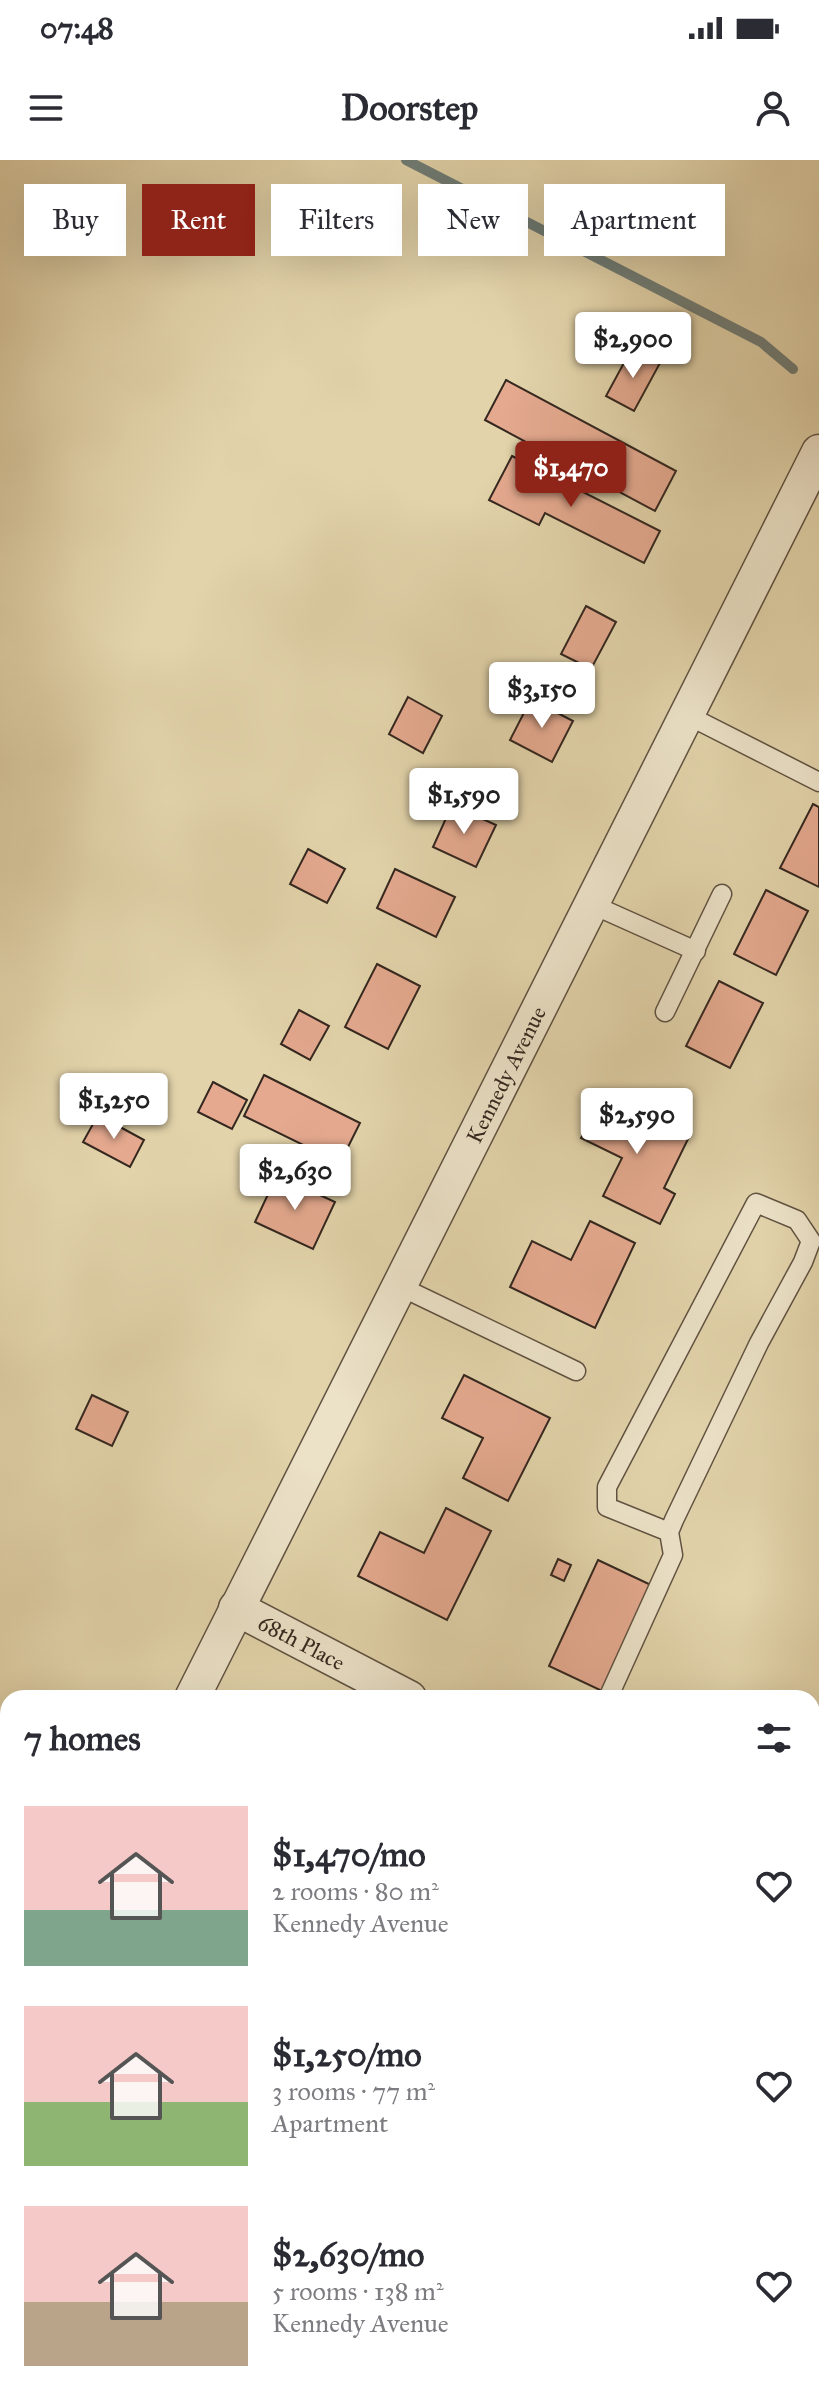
<!DOCTYPE html>
<html lang="en">
<head>
<meta charset="utf-8">
<style>
  :root { --surface:#fff; --page:#f7f7f7; --text:#2b2b33; --muted:#7c7c81; --accent:#8f2418 }
  body { margin:0; font-family:"IM FELL Great Primer",serif; background:var(--page); color:var(--text); height:100vh; display:flex; flex-direction:column; font-size:30px; white-space:nowrap }
  * { box-sizing:border-box; margin:0 }
  p { font-size:26px; color:var(--muted) }
  .icon { flex:none; width:44px; height:44px; fill:none; stroke:currentColor; stroke-width:2; stroke-linecap:round; stroke-linejoin:round }
  .map { position:relative; flex:1; overflow:hidden }
  .details { position:absolute; left:0px; top:1530px; width:820px; height:714px; display:flex; flex-direction:column; background:var(--surface); border-radius:24px 24px 0 0; box-shadow:0 8px 32px #0002 }
  .details>* { flex:none }
  .guide { position:absolute; left:24px; top:24px; width:772px; height:72px; display:flex; gap:16px }
  .price { position:absolute; translate:-50% -68px; padding:0 18px; border-radius:8px; background:#fff; color:#222; font-size:26px; line-height:52px; filter:drop-shadow(0 2px 4px #0008) }
  .price::after { content:''; position:absolute; left:50%; top:48px; width:24px; height:18px; margin-left:-12px; background:inherit; clip-path:polygon(0 0,100% 0,50% 100%) }
  .price.active { background:var(--accent); color:#fff }
  ul { padding:0; list-style:none }
  li { display:flex; align-items:center; gap:24px; height:200px; padding:0 24px }
  li span { display:grid; place-items:center; flex:none; width:224px; height:160px; border-radius:0px; color:#555 }
  li>.icon { margin-inline-start:auto }
  span .icon { width:96px; height:96px; fill:#fffc; stroke-width:1 }
  li b { font-size:34px }
  h2 { display:flex; justify-content:space-between; align-items:center; height:96px; padding:0 24px; font-size:34px }
  .chip { padding:0 28px; border-radius:0px; background:var(--surface); box-shadow:0 8px 32px #0002; font-size:28px; line-height:72px }
  .chip.active { background:var(--accent); color:#fff }
  .status { display:flex; justify-content:space-between; align-items:center; height:56px; padding:0 40px; background:var(--surface); direction:ltr }
  .status svg { height:22px; fill:currentColor }
  header { display:flex; justify-content:space-between; align-items:center; height:104px; padding:0 24px; background:var(--surface); font-size:36px; font-weight:700 }
  .map>svg:first-child { display:block }
</style>
</head>
<body>
<div class="status"><b>07:48</b><svg viewBox="0 0 49 12"><path d="M0 12V9h3v3zM5 12V6h3v6zM10 12V3h3v9zM15 12V0h3v12zM26 1h20v11H26zM47 4h2v5h-2z"/></svg></div>
<header><svg class="icon" aria-label="menu" viewBox="0 0 24 24"><path d="M4 6h16M4 12h16M4 18h16"/></svg>Doorstep<svg class="icon" aria-label="person" viewBox="0 0 24 24"><circle cx="12" cy="8" r="4"/><path d="M4 21q1-7 8-7t8 7"/></svg></header>
<div class="map">
<svg width="819" height="2243" viewBox="0 0 819 2243">
  <rect width="100%" height="100%" fill="#e2d3aa"/>
  <filter id="stains"><feTurbulence type="fractalNoise" baseFrequency=".0025" numOctaves="4"/><feColorMatrix values="0 0 0 0 .2 0 0 0 0 .09 0 0 0 0 .02 0 0 0 .5 -.17"/></filter>
  <radialGradient id="worn" r=".72"><stop offset=".6" stop-color="#630" stop-opacity="0"/><stop offset="1" stop-color="#630" stop-opacity=".3"/></radialGradient>
  <g fill="none" stroke-linecap="round" stroke-linejoin="round">
    <path stroke="#6f7d77" stroke-width="10" d="M406 0 761 182 793 209"/>
  </g>
  <g fill="#e4a98f" stroke="#34271f" stroke-width="2">
    <path d="M632 188 660 203 634 251 606 236Z"/>
    <path d="M506 220 676 311 655 351 485 260Z"/>
    <path d="M512 296 660 371 644 403 545 353 539 365 489 340Z"/>
    <path d="M586 446 616 462 591 509 561 494Z"/>
    <path d="M408 537 442 556 423 593 389 574Z"/>
    <path d="M531 539 573 561 552 602 510 580Z"/>
    <path d="M813 644 819 647V727L780 708Z"/>
    <path d="M452 645 496 665 476 707 433 687Z"/>
    <path d="M308 689 345 709 327 743 290 724Z"/>
    <path d="M395 709 455 737 436 777 377 748Z"/>
    <path d="M766 730 808 751 776 815 734 794Z"/>
    <path d="M377 804 420 826 388 889 345 867Z"/>
    <path d="M719 821 763 843 730 908 686 886Z"/>
    <path d="M299 850 329 866 310 900 281 884Z"/>
    <path d="M264 915 360 963 340 1003 244 956Z"/>
    <path d="M213 922 247 940 232 969 198 952Z"/>
    <path d="M603 934 689 977 664 1028 675 1034 660 1064 603 1036 622 998 581 978Z"/>
    <path d="M98 955 144 980 130 1007 83 982Z"/>
    <path d="M277 1015 335 1042 313 1089 255 1062Z"/>
    <path d="M590 1061 635 1083 595 1168 510 1127 532 1081 571 1100Z"/>
    <path d="M464 1215 550 1258 508 1341 463 1318 483 1278 442 1258Z"/>
    <path d="M92 1235 128 1252 112 1286 76 1269Z"/>
    <path d="M446 1348 491 1371 447 1460 358 1416 380 1372 424 1393Z"/>
    <path d="M558 1399 571 1405 564 1421 551 1415Z"/>
    <path d="M598 1400 651 1425 602 1531 549 1506Z"/>
    <path d="M819 1966V1985L812 1981Z"/>
    <path d="M0 2136 8 2139V2226L0 2222Z"/>
  </g>
  <g fill="none" stroke-linecap="round" stroke-linejoin="round">
    <defs>
      <g id="lane">
        <path d="M687 555 819 622"/>
        <path d="M591 744 696 791"/>
        <path d="M665 852 722 734"/>
        <path d="M399 1126 576 1211"/>
        <path d="M608 1538 673 1395 669 1372 674 1360 759 1183 803 1102 811 1081 797 1060 756 1043 607 1327V1347L669 1372"/>
      </g>
      <g id="street">
        <path id="s1" d="M236 1448 409 1538"/>
        <path id="s2" d="M192 1538 819 292"/>
        <path d="M812 1747 819 1750"/>
        <path d="M0 1923 8 1906"/>
      </g>
    </defs>
    <use href="#lane" stroke="#605242" stroke-width="21"/>
    <use href="#street" stroke="#605242" stroke-width="37"/>
    <use href="#lane" stroke="#ece2c8" stroke-width="18"/>
    <use href="#street" stroke="#ece2c8" stroke-width="34"/>
  </g>
  <g text-anchor="middle" stroke-width="6" stroke-linejoin="round" paint-order="stroke">
    <g font-size="22" fill="#34271f" stroke="#ece2c8">
      <text dy="8" stroke="none"><textPath href="#s2" startOffset="698">Kennedy Avenue</textPath></text>
      <text dy="8" stroke="none"><textPath href="#s1" startOffset="74">68th Place</textPath></text>
    </g>
  </g>
  <rect width="100%" height="100%" filter="url(#stains)"/>
  <rect width="100%" height="100%" fill="url(#worn)"/>
</svg>
<b class="price" style="left:633px;top:220px">$2,900</b>
<b class="price active" style="left:571px;top:349px">$1,470</b>
<b class="price" style="left:542px;top:570px">$3,150</b>
<b class="price" style="left:464px;top:676px">$1,590</b>
<b class="price" style="left:114px;top:981px">$1,250</b>
<b class="price" style="left:637px;top:996px">$2,590</b>
<b class="price" style="left:295px;top:1052px">$2,630</b>
<div class="guide">
<a class="chip">Buy</a>
<a class="chip active">Rent</a>
<a class="chip">Filters</a>
<a class="chip">New</a>
<a class="chip">Apartment</a>
</div>
<section class="details">
<h2>7 homes<svg class="icon" aria-label="filters" viewBox="0 0 24 24"><path d="M4 7h16M4 17h16"/><circle cx="9" cy="7" r="2"/><circle cx="15" cy="17" r="2"/></svg></h2>
<ul>
<li><span style="background:linear-gradient(#f6c9c9 65%,#7fa58c 0)"><svg class="icon" aria-label="home" viewBox="0 0 24 24"><path d="M3 11l9-7 9 7M6 9v11h12V9"/></svg></span><div><b>$1,470/mo</b><p>2 rooms · 80 m²</p><p>Kennedy Avenue</p></div><svg class="icon" aria-label="heart" viewBox="0 0 24 24"><path d="M12 20l-8-8c-3-5 5-10 8-4 3-6 11-1 8 4z"/></svg></li>
<li><span style="background:linear-gradient(#f6c9c9 60%,#8fb573 0)"><svg class="icon" aria-label="home" viewBox="0 0 24 24"><path d="M3 11l9-7 9 7M6 9v11h12V9"/></svg></span><div><b>$1,250/mo</b><p>3 rooms · 77 m²</p><p>Apartment</p></div><svg class="icon" aria-label="heart" viewBox="0 0 24 24"><path d="M12 20l-8-8c-3-5 5-10 8-4 3-6 11-1 8 4z"/></svg></li>
<li><span style="background:linear-gradient(#f6c9c9 60%,#b9a48a 0)"><svg class="icon" aria-label="home" viewBox="0 0 24 24"><path d="M3 11l9-7 9 7M6 9v11h12V9"/></svg></span><div><b>$2,630/mo</b><p>5 rooms · 138 m²</p><p>Kennedy Avenue</p></div><svg class="icon" aria-label="heart" viewBox="0 0 24 24"><path d="M12 20l-8-8c-3-5 5-10 8-4 3-6 11-1 8 4z"/></svg></li>
</ul>
</section>
</div>
</body>
</html>
